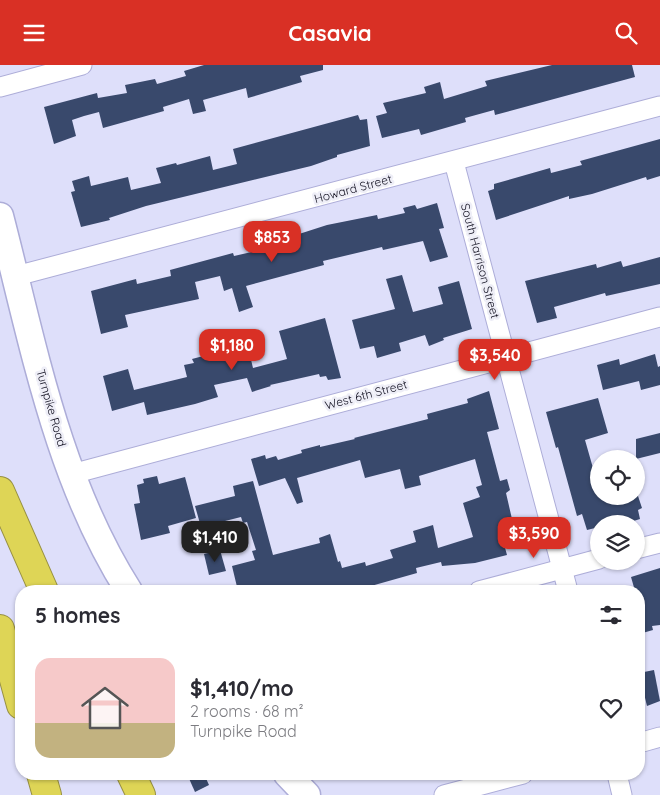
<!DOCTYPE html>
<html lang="en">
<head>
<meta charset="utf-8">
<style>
  :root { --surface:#fff; --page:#f2f2f3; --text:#2b2b33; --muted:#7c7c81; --accent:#d93025 }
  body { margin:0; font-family:Quicksand,sans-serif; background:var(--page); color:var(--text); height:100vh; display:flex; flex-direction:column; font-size:19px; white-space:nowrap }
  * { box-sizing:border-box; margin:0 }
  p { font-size:16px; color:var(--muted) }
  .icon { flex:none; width:28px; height:28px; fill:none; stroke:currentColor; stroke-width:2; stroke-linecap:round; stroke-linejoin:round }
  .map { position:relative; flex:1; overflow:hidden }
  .drawer { position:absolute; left:15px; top:520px; width:630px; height:195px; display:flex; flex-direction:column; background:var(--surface); border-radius:20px; box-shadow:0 1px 4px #0004 }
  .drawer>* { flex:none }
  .fabs { position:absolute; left:590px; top:385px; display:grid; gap:10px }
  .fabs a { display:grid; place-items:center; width:55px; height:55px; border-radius:50%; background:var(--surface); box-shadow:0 1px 4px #0004; font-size:25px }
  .price { position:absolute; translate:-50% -42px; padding:0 11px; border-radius:10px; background:var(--accent); color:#fff; font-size:16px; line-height:32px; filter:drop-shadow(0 1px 2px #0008) }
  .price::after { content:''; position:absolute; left:50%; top:30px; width:15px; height:11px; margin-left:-8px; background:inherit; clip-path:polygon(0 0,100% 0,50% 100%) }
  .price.selected { background:#222; color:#fff }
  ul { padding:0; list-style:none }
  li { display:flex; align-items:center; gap:15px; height:125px; padding:0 20px }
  li span { display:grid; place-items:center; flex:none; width:140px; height:100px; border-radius:15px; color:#555 }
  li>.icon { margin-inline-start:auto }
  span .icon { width:60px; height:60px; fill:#fffc; stroke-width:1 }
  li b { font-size:21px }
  h2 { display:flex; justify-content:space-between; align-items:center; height:60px; padding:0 20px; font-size:21px }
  header { display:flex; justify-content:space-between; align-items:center; height:65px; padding:0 20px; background:var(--accent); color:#fff; font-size:22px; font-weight:800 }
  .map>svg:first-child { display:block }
</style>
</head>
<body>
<header><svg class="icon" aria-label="menu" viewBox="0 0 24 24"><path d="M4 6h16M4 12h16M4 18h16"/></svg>Casavia<svg class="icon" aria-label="search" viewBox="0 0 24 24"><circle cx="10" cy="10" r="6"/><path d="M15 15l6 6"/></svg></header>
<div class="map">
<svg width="660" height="730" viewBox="0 0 660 730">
  <rect width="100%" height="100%" fill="#dedffa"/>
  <g fill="#39496c">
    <path d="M204 0H323V5L300 11 302 17 248 33 246 23 203 35 206 46 193 49 189 34 163 42 164 46 103 63 99 47 84 51 72 55 76 71 54 79 44 42 97 28 98 33 127 28 125 20 155 14 157 19 186 11 184 6Z"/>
    <path d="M552 0H632L635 12 495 50 494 45 465 53 466 57 421 70 419 64 382 73 376 51 387 48 383 38 426 28 424 22 440 17 444 34 487 21 485 16Z"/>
    <path d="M358 50 360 55 367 54 370 81 337 90V92L311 101 146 141 109 153 110 155 81 162 71 127 75 126 72 116 89 111 91 121 128 112 131 125 161 118 156 103 176 98 177 100 210 91 213 105 237 99 233 84Z"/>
    <path d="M660 74V111L647 115 646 112 592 129 569 134V131L496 155 488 126 494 124V119L550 103 551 108 582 100 580 96Z"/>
    <path d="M437 138 444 163 439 164 448 192 430 197 423 176 383 185 382 182 323 196 324 200 246 221 253 242 239 247 232 223 224 226 220 211 195 217 199 234 125 250 128 262 101 269 91 226 136 214 137 219 171 211 170 205 233 188 234 191 270 183 268 179 327 160 377 150 378 154 405 148 403 143 415 140 417 144Z"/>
    <path d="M660 192V219L606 231 605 228 554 242 557 253 537 258 525 216 596 199 597 203 621 196 623 202Z"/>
    <path d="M402 210 413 247 443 239 438 222 459 216 472 264 443 273 444 275 429 281 425 270 399 278 401 286 377 293 374 281 360 284 352 255 395 244 386 214Z"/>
    <path d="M325 253 341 313 328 315 326 311 320 312 319 309 270 320 271 321 252 327 247 313 214 320 218 332 195 339 147 350 144 337 112 346 103 311 128 304 134 325 187 312 184 300 194 298 192 294 222 286 221 281 246 274 253 303 272 298 287 294 279 266Z"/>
    <path d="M655 289 658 302 660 301V320L641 325 639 316 603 325 597 300 619 294 620 300Z"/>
    <path d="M489 326 499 364 487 367 500 416 507 414 510 425 506 428 512 454 515 453 522 475 504 479 507 490 475 498 442 501 441 497 416 503 417 508 371 521 372 524 364 526H238L232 501 255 495 252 486 256 485 247 457 243 458 241 452 201 462 195 441 235 431 233 421 253 416 273 490 320 478 319 473 330 469 338 497 340 496 342 503 365 497 366 501 393 493 390 485 416 477 413 466 433 460 438 483 473 472 463 438 480 432 476 422 482 420 475 394 419 411 421 420 405 424 400 404 365 413 360 395 297 413 303 437 297 439 285 413 259 421 251 394 265 390 266 394 276 391 278 395 302 388 301 385 320 380V382L355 374 354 373 428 354 427 349 468 338 467 334Z"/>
    <path d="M598 333 608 368 585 375 599 424V431H638L642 443 638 445 640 454 624 459H599V462L587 465 582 449 577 451 558 382 556 383 546 347Z"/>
    <path d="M660 368V388L636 394V374Z"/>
    <path d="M157 411 159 419 185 412 196 453 168 461 170 468 141 475 134 439 140 438 137 420 144 418 143 414Z"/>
    <path d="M220 485 226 506 209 510 204 489Z"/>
    <path d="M660 503V560L652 561 653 565 639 569V526H635L631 512Z"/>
    <path d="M654 605 660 636 647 641 639 608Z"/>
    <path d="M187 709H204L209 720 195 727Z"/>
  </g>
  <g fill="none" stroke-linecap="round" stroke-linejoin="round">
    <defs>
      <g id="street">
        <path d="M0 22 82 0"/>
        <path d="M454 97 568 526"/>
        <path d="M16 211 660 41"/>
        <path d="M72 409 660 252"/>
        <path d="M636 484 660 478"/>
        <path d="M479 526 599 494"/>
        <path d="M639 678 660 672"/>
        <path d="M617 709 622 730"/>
        <path d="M444 730 523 709"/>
      </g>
      <g id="secondary">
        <path d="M0 151C33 278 57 413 129 526"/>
        <path d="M287 709 307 730"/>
      </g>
      <g id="highway">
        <path d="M0 426 44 526"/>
        <path d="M0 564 21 640"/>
        <path d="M41 709 47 730"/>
        <path d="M131 709 141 730"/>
      </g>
    </defs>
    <use href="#street" stroke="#adadd8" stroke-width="21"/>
    <use href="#secondary" stroke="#adadd8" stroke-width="29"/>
    <use href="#highway" stroke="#979043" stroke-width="30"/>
    <use href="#street" stroke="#fff" stroke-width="19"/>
    <use href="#secondary" stroke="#fff" stroke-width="26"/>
    <use href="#highway" stroke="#ded556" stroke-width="28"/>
  </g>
  <g text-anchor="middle" stroke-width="5" stroke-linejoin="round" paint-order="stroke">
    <g font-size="12" fill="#121121" stroke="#eeeef7">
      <text transform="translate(353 124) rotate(-15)" y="4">Howard Street</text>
      <text transform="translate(480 196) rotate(75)" y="4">South Harrison Street</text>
      <text transform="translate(366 330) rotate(-15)" y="4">West 6th Street</text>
      <text transform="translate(51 343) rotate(74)" y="4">Turnpike Road</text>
    </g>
  </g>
</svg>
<div class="fabs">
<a><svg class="icon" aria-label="locate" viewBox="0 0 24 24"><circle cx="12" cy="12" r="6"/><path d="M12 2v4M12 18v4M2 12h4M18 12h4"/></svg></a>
<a><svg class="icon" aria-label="layers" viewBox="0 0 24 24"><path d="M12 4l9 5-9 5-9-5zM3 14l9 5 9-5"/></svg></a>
</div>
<b class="price" style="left:272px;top:198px">$853</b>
<b class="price" style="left:232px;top:306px">$1,180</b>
<b class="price" style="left:495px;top:316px">$3,540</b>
<b class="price" style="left:534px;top:494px">$3,590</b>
<b class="price selected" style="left:215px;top:498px">$1,410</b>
<section class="drawer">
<h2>5 homes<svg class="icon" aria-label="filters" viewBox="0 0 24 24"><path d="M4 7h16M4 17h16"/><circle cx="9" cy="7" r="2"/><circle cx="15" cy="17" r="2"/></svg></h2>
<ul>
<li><span style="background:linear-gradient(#f6c9c9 65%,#c2b280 0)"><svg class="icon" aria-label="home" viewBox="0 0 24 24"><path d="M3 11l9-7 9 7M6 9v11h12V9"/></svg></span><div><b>$1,410/mo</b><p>2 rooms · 68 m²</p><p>Turnpike Road</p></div><svg class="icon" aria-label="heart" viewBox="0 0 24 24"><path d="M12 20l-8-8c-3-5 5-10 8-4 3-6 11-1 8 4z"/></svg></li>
</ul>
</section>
</div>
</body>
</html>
